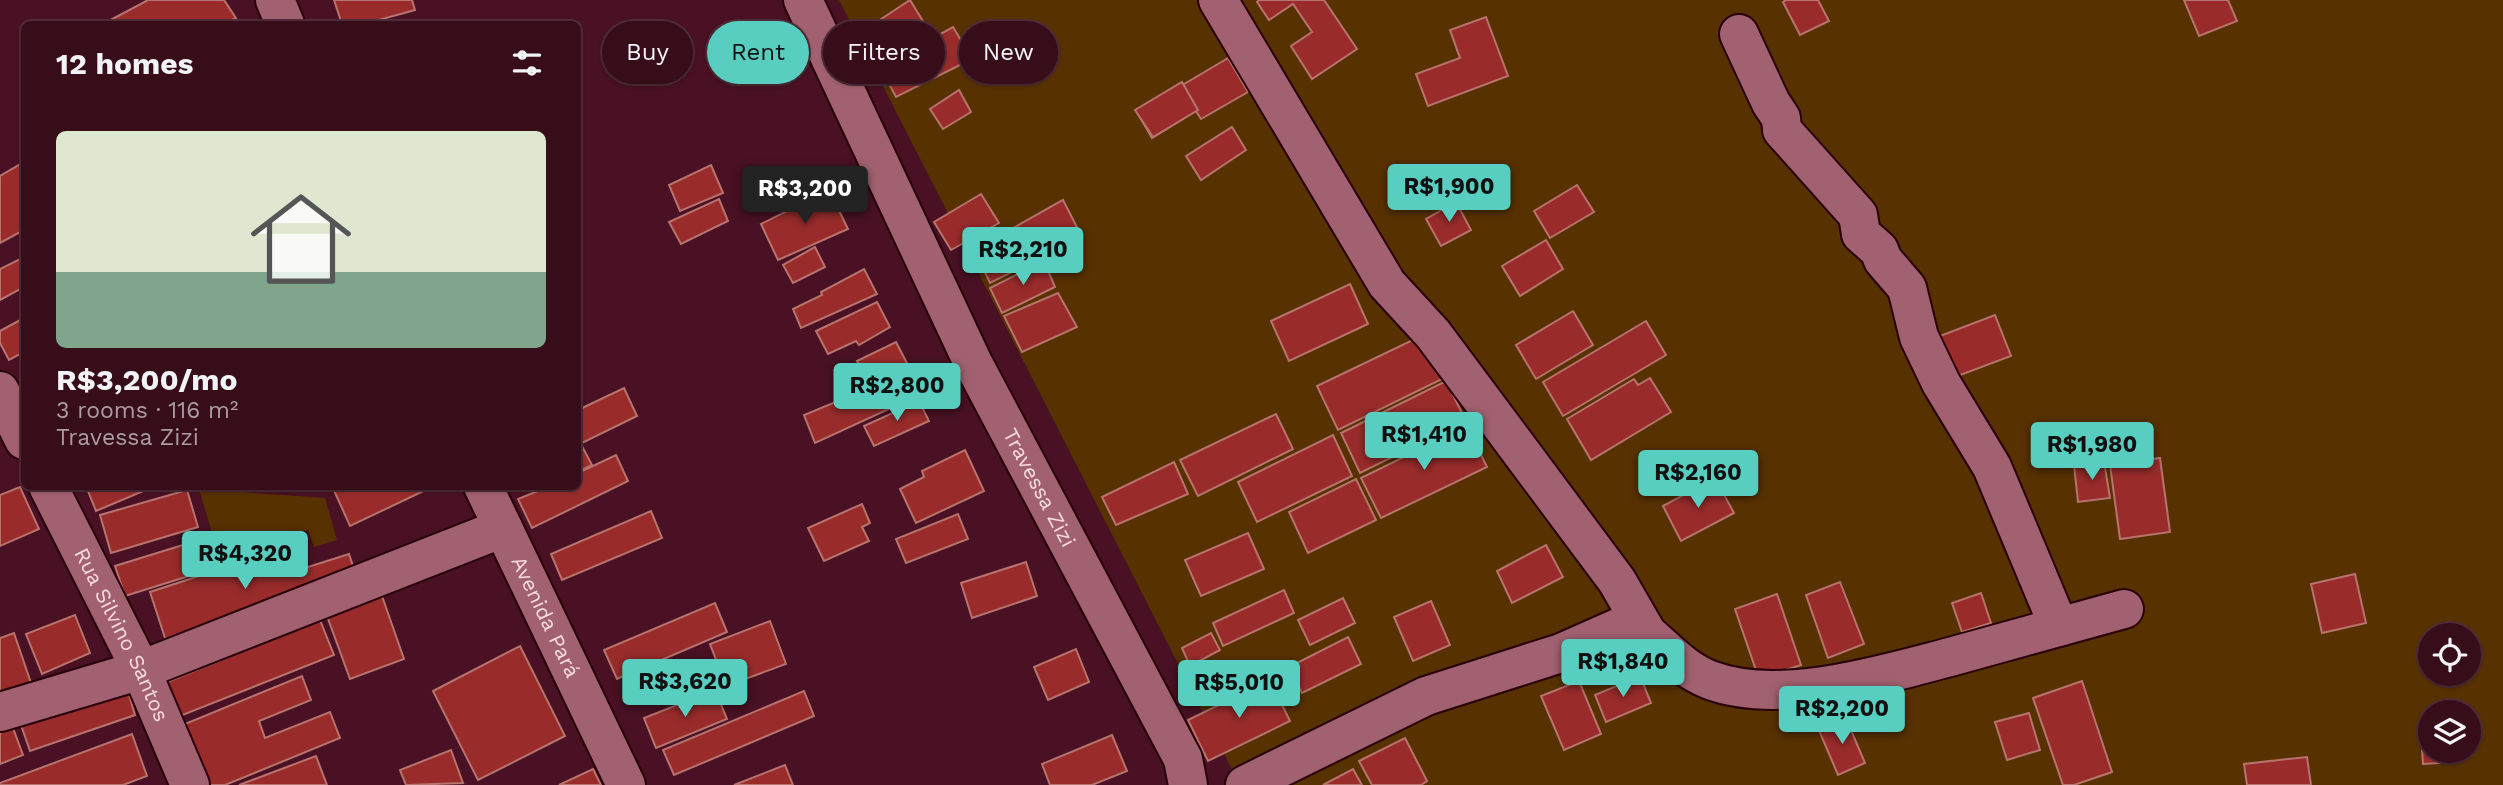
<!DOCTYPE html>
<html lang="en">
<head>
<meta charset="utf-8">
<style>
  :root { --surface:#370d1a; --page:#421b27; --text:#f1f3f6; --muted:#aa9ca2; --line:#512d39; --accent:#58cec1 }
  body { margin:0; font-family:"Work Sans",sans-serif; background:var(--page); color:var(--text); height:100vh; display:flex; flex-direction:column; font-size:26px; white-space:nowrap }
  * { box-sizing:border-box; margin:0 }
  p { font-size:23px; color:var(--muted) }
  .icon { flex:none; width:38px; height:38px; fill:none; stroke:currentColor; stroke-width:2; stroke-linecap:round; stroke-linejoin:round }
  .map { position:relative; flex:1; overflow:hidden }
  .side { position:absolute; left:21px; top:21px; width:560px; height:469px; display:flex; flex-direction:column; background:var(--surface); border-radius:10px; box-shadow:0 2px 5px #0004,0 0 0 2px var(--line) }
  .side>* { flex:none }
  .hud { position:absolute; left:602px; top:21px; width:665px; height:63px; display:flex; gap:14px }
  .fabs { position:absolute; left:2418px; top:623px; display:grid; gap:14px }
  .fabs a { display:grid; place-items:center; width:63px; height:63px; border-radius:50%; background:var(--surface); box-shadow:0 2px 5px #0004,0 0 0 2px var(--line); font-size:35px }
  .price { position:absolute; translate:-50% -60px; padding:0 16px; border-radius:7px; background:var(--accent); color:#111; font-size:23px; line-height:46px; filter:drop-shadow(0 2px 4px #0008) }
  .price::after { content:''; position:absolute; left:50%; top:42px; width:21px; height:16px; margin-left:-10px; background:inherit; clip-path:polygon(0 0,100% 0,50% 100%) }
  .price.selected { background:#222; color:#fff }
  ul { padding:0; list-style:none }
  li { display:grid; align-content:center; gap:14px; height:371px; padding:0 35px }
  li span { display:grid; place-items:center; height:217px; border-radius:10px; color:#555 }
  li>.icon { margin-inline-start:auto }
  span .icon { width:126px; height:126px; fill:#fffc; stroke-width:1 }
  li b { font-size:30px }
  h2 { display:flex; justify-content:space-between; align-items:center; height:84px; padding:0 35px; font-size:30px }
  .tag { padding:0 24px; border-radius:32px; background:var(--surface); box-shadow:0 2px 5px #0004,0 0 0 2px var(--line); font-size:24px; line-height:63px }
  .tag.selected { background:var(--accent); color:#111 }
  .map>svg:first-child { display:block }
</style>
</head>
<body>
<div class="map">
<svg width="2503" height="785" viewBox="0 0 2503 785">
  <rect width="100%" height="100%" fill="#491123"/>
  <g fill="#583100" fill-rule="evenodd">
    <path d="M839 0H2503V785H1240ZM2431 635H2469V674H2431ZM2431 712H2469V751H2431Z"/>
    <path d="M199 489 325 498 337 540 314 547 308 530 219 557Z"/>
  </g>
  <g fill="#992c2b" stroke="#b7736d" stroke-width="2">
    <path d="M148 0H224L236 18 224 24H103Z"/>
    <path d="M334 0H412L415 10 364 24H342Z"/>
    <path d="M910 0 929 31 873 68 854 37Z"/>
    <path d="M1259 0H1324L1357 49 1312 79 1291 46 1312 32 1293 4 1269 20 1257 2Z"/>
    <path d="M1786 0H1818L1829 21 1800 35 1783 2Z"/>
    <path d="M2184 0H2228L2237 21 2199 36Z"/>
    <path d="M1486 17 1508 76 1428 106 1416 74 1460 58 1450 30Z"/>
    <path d="M953 27 972 59 896 97 880 67Z"/>
    <path d="M1228 58 1248 92 1201 119 1196 111 1152 138 1137 112Z"/>
    <path d="M1182 82 1198 110 1153 137 1135 110Z"/>
    <path d="M959 90 971 112 943 129 930 109Z"/>
    <path d="M1232 127 1246 150 1201 180 1186 156Z"/>
    <path d="M24 162V230L0 243V176Z"/>
    <path d="M711 165 723 193 680 211 669 185Z"/>
    <path d="M1577 185 1594 212 1550 238 1534 211Z"/>
    <path d="M829 190 848 229 778 260 761 224Z"/>
    <path d="M981 194 999 223 951 250 934 222Z"/>
    <path d="M719 199 728 221 681 244 669 222Z"/>
    <path d="M1063 200 1082 237 990 283 974 250Z"/>
    <path d="M1456 202 1471 230 1441 246 1426 219Z"/>
    <path d="M1546 240 1563 269 1520 296 1502 266Z"/>
    <path d="M815 247 825 267 793 283 783 265Z"/>
    <path d="M24 257V287L0 300V269Z"/>
    <path d="M1044 261 1055 287 1002 313 990 288Z"/>
    <path d="M864 269 877 294 801 328 793 309 822 295 821 292Z"/>
    <path d="M1350 284 1368 324 1289 361 1271 321Z"/>
    <path d="M1058 293 1077 327 1022 352 1004 316Z"/>
    <path d="M877 302 890 327 859 345 856 341 828 354 816 331Z"/>
    <path d="M1573 311 1593 345 1536 379 1516 345Z"/>
    <path d="M1995 315 2011 356 1947 380 1932 339Z"/>
    <path d="M24 318V352L9 360 0 343V331Z"/>
    <path d="M1646 321 1666 355 1563 416 1543 382Z"/>
    <path d="M1423 335 1444 378 1338 430 1317 386Z"/>
    <path d="M896 342 909 367 871 385 857 361Z"/>
    <path d="M1650 378 1671 412 1591 460 1567 419 1634 379 1638 385Z"/>
    <path d="M891 379 902 403 815 443 804 415Z"/>
    <path d="M1446 381 1466 421 1360 473 1341 433Z"/>
    <path d="M624 388 637 416 578 445V410Z"/>
    <path d="M919 401 929 421 874 446 864 426Z"/>
    <path d="M1276 414 1293 449 1198 496 1180 460Z"/>
    <path d="M1467 426 1487 467 1381 518 1361 478Z"/>
    <path d="M1333 435 1352 476 1257 522 1238 482Z"/>
    <path d="M583 448 592 465 578 472V451Z"/>
    <path d="M965 450 984 491 916 523 900 489 924 477 922 471Z"/>
    <path d="M616 455 628 481 532 528 518 499 550 486H578V473Z"/>
    <path d="M2160 458 2170 532 2120 539 2110 465Z"/>
    <path d="M2104 461 2110 498 2078 502 2074 465Z"/>
    <path d="M1174 462 1188 494 1116 525 1102 497Z"/>
    <path d="M1715 478 1734 513 1681 541 1663 506Z"/>
    <path d="M1356 479 1376 520 1308 553 1289 512Z"/>
    <path d="M86 486H155L96 511Z"/>
    <path d="M332 486H434L350 526Z"/>
    <path d="M20 487 39 529 0 546V495Z"/>
    <path d="M187 490 198 527 111 553 100 515Z"/>
    <path d="M862 504 870 523 862 527 869 541 824 561 808 528Z"/>
    <path d="M651 511 662 538 562 580 551 554Z"/>
    <path d="M958 514 968 539 906 563 896 539Z"/>
    <path d="M1248 533 1264 569 1201 596 1185 560Z"/>
    <path d="M199 540 208 570 125 596 115 566Z"/>
    <path d="M297 544 305 568 349 554 358 581 167 644 150 592Z"/>
    <path d="M1546 545 1563 577 1512 603 1497 571Z"/>
    <path d="M1026 562 1037 596 972 618 961 583Z"/>
    <path d="M2355 574 2366 623 2322 633 2311 584Z"/>
    <path d="M1840 582 1864 644 1828 658 1806 595Z"/>
    <path d="M1284 590 1294 613 1223 646 1213 623Z"/>
    <path d="M1981 593 1991 623 1962 632 1952 603Z"/>
    <path d="M1777 594 1801 665 1759 679 1735 609Z"/>
    <path d="M382 596 404 659 350 679 327 616Z"/>
    <path d="M1343 598 1355 623 1310 645 1298 620Z"/>
    <path d="M1431 601 1450 645 1413 661 1394 617Z"/>
    <path d="M715 603 727 632 617 679 604 650Z"/>
    <path d="M75 615 90 653 42 674 26 634Z"/>
    <path d="M320 620 334 655 175 718 162 684Z"/>
    <path d="M770 621 786 664 726 686 710 644Z"/>
    <path d="M14 633 31 683 0 694V638Z"/>
    <path d="M1211 633 1220 650 1190 666 1182 648Z"/>
    <path d="M1348 637 1361 664 1302 693 1289 667Z"/>
    <path d="M520 646 565 736 478 780 433 691Z"/>
    <path d="M1076 649 1089 682 1048 700 1034 667Z"/>
    <path d="M302 676 311 700 259 721 265 738 330 712 340 738 225 785H203L180 726Z"/>
    <path d="M1640 676 1651 703 1606 722 1595 695Z"/>
    <path d="M1270 680 1290 721 1208 761 1188 720Z"/>
    <path d="M1579 681 1601 734 1564 750 1541 696Z"/>
    <path d="M2082 681 2112 772 2074 785H2063L2033 698Z"/>
    <path d="M127 688 135 715 30 751 21 725Z"/>
    <path d="M715 690 727 719 656 748 644 718Z"/>
    <path d="M804 691 814 716 674 775 663 750Z"/>
    <path d="M2029 713 2040 750 2007 760 1995 722Z"/>
    <path d="M1845 716 1865 763 1838 775 1818 728Z"/>
    <path d="M2431 719V751H2457L2458 762 2423 764 2420 720Z"/>
    <path d="M13 728 23 755 0 764V733Z"/>
    <path d="M132 734 147 776 123 785H0V783Z"/>
    <path d="M1112 735 1127 771 1092 785H1050L1042 764Z"/>
    <path d="M1405 738 1427 781 1421 785H1372L1359 761Z"/>
    <path d="M451 750 463 783 406 785 400 770Z"/>
    <path d="M316 756 327 785H239Z"/>
    <path d="M2307 757 2311 785H2247L2244 764Z"/>
    <path d="M785 765 793 785H734Z"/>
    <path d="M593 769 601 785H559Z"/>
    <path d="M1353 769 1362 785H1323Z"/>
  </g>
  <g fill="none" stroke-linecap="round" stroke-linejoin="round">
    <defs>
      <g id="minor">
        <path d="M275 0 285 24"/>
        <path id="s1" d="M803 0 973 363 1183 759 1188 785"/>
        <path d="M1218 0 1387 284 1433 334 1617 581 1647 633"/>
        <path d="M1739 34 1771 103 1781 118 1782 130 1858 215 1861 234 1879 250 1883 260 1907 288 1919 337 1941 383 1992 467 2059 627"/>
        <path d="M0 391 24 440"/>
        <path id="s2" d="M48 486 141 670 190 785"/>
        <path id="s3" d="M483 486 626 785"/>
        <path d="M0 712 141 670 503 528"/>
        <path d="M1245 785 1426 696 1561 653 1622 626H1638C1662 644 1681 669 1710 680 1779 706 1881 675 1950 657 2008 641 2066 625 2124 609"/>
      </g>
    </defs>
    <use href="#minor" stroke="#28010d" stroke-width="42"/>
    <use href="#minor" stroke="#a26170" stroke-width="38"/>
  </g>
  <g text-anchor="middle" stroke-width="7" stroke-linejoin="round" paint-order="stroke">
    <g font-size="21" fill="#fadce1" stroke="#491123">
      <text dy="7" stroke="none"><textPath href="#s1" startOffset="542">Travessa Zizi</textPath></text>
      <text dy="7" stroke="none"><textPath href="#s3" startOffset="145">Avenida Pará</textPath></text>
      <text dy="7" stroke="none"><textPath href="#s2" startOffset="166">Rua Silvino Santos</textPath></text>
    </g>
  </g>
</svg>
<div class="fabs">
<a><svg class="icon" aria-label="locate" viewBox="0 0 24 24"><circle cx="12" cy="12" r="6"/><path d="M12 2v4M12 18v4M2 12h4M18 12h4"/></svg></a>
<a><svg class="icon" aria-label="layers" viewBox="0 0 24 24"><path d="M12 4l9 5-9 5-9-5zM3 14l9 5 9-5"/></svg></a>
</div>
<b class="price" style="left:1449px;top:224px">R$1,900</b>
<b class="price selected" style="left:805px;top:226px">R$3,200</b>
<b class="price" style="left:1023px;top:287px">R$2,210</b>
<b class="price" style="left:897px;top:423px">R$2,800</b>
<b class="price" style="left:1424px;top:472px">R$1,410</b>
<b class="price" style="left:2092px;top:482px">R$1,980</b>
<b class="price" style="left:1698px;top:510px">R$2,160</b>
<b class="price" style="left:245px;top:591px">R$4,320</b>
<b class="price" style="left:1623px;top:699px">R$1,840</b>
<b class="price" style="left:685px;top:719px">R$3,620</b>
<b class="price" style="left:1239px;top:720px">R$5,010</b>
<b class="price" style="left:1842px;top:746px">R$2,200</b>
<div class="hud">
<a class="tag">Buy</a>
<a class="tag selected">Rent</a>
<a class="tag">Filters</a>
<a class="tag">New</a>
</div>
<section class="side">
<h2>12 homes<svg class="icon" aria-label="filters" viewBox="0 0 24 24"><path d="M4 7h16M4 17h16"/><circle cx="9" cy="7" r="2"/><circle cx="15" cy="17" r="2"/></svg></h2>
<ul>
<li><span style="background:linear-gradient(#dfe7d0 65%,#7fa58c 0)"><svg class="icon" aria-label="home" viewBox="0 0 24 24"><path d="M3 11l9-7 9 7M6 9v11h12V9"/></svg></span><div><b>R$3,200/mo</b><p>3 rooms · 116 m²</p><p>Travessa Zizi</p></div></li>
</ul>
</section>
</div>
</body>
</html>
